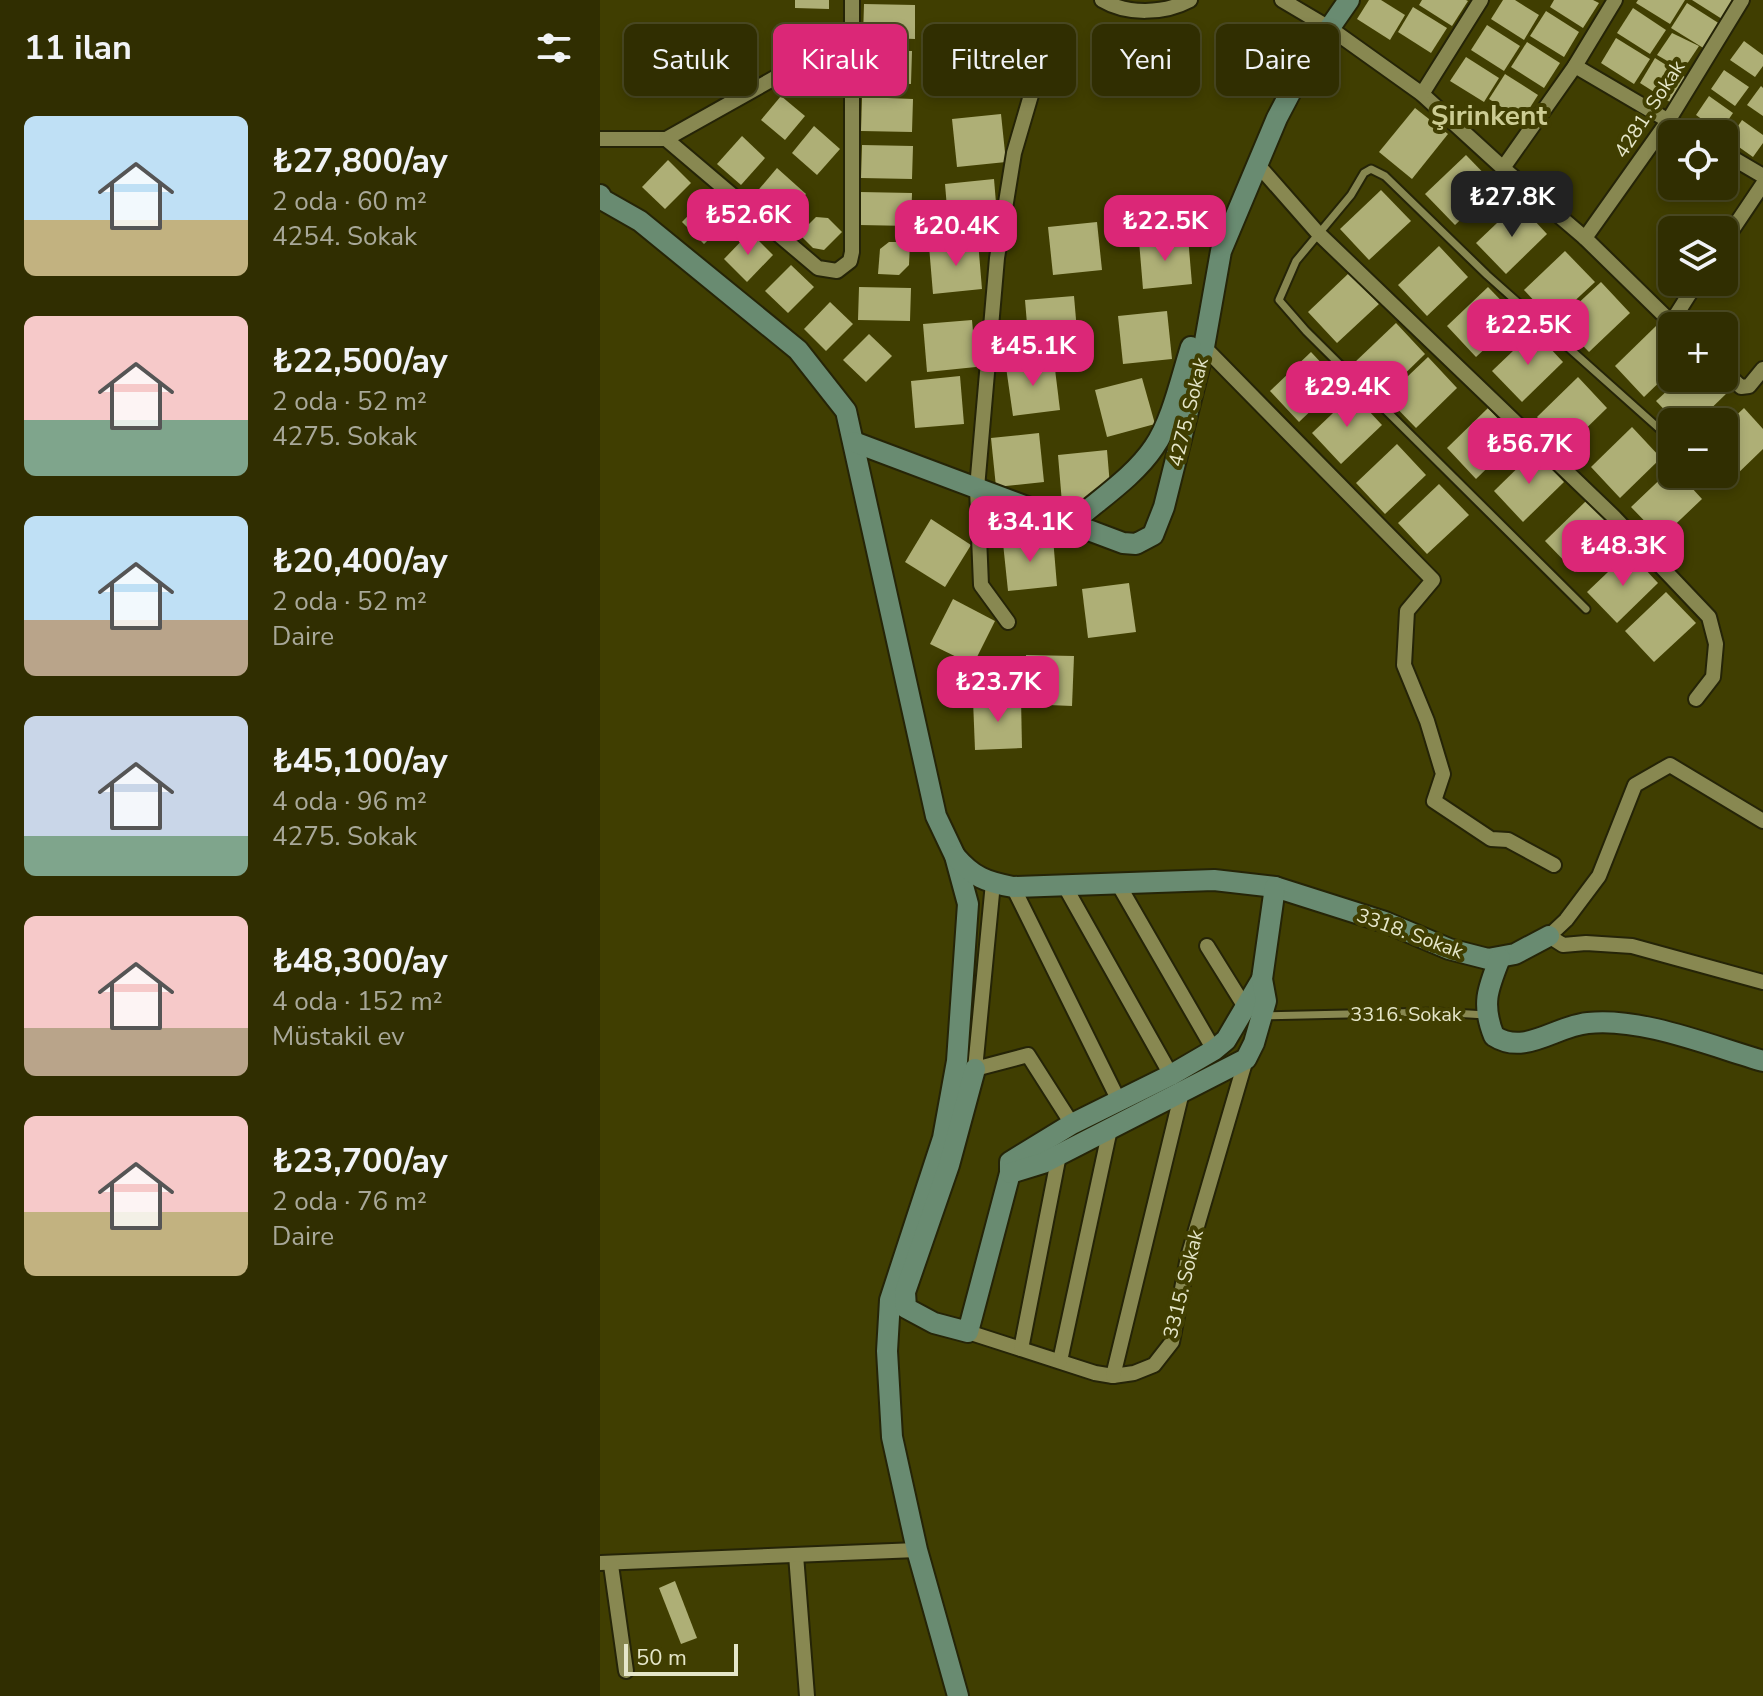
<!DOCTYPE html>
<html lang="tr">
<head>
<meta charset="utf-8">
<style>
  :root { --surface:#302e01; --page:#3c3a10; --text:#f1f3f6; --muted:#a8a899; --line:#4b4a23; --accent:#db2777 }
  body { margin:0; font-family:"Nunito Sans",sans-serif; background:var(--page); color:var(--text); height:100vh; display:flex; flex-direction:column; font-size:30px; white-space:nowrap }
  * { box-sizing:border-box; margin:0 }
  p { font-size:26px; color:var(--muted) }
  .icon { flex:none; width:44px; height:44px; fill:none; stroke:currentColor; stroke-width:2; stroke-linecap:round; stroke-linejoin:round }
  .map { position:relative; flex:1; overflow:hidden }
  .drawer { display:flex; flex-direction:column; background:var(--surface); width:600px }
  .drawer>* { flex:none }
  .banner { position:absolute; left:24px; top:24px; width:760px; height:72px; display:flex; gap:16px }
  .buttons { position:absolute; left:1058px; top:120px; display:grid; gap:16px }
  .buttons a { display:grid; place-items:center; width:80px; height:80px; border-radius:12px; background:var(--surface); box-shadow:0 4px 12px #0003,0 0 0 2px var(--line); font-size:40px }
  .scale { position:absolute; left:24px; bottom:20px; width:114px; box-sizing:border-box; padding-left:8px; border:4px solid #e5e6c9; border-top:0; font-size:22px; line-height:28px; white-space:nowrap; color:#e5e6c9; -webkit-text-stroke:6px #403e01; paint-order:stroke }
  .price { position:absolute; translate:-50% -68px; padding:0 18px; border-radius:16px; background:var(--accent); color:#fff; font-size:26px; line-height:52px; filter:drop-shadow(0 2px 4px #0008) }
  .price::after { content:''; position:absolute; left:50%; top:48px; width:24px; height:18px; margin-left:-12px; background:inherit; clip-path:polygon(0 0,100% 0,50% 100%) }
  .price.selected { background:#222; color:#fff }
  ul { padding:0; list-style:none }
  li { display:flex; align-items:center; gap:24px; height:200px; padding:0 24px }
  li span { display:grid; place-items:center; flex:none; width:224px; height:160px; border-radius:12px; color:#555 }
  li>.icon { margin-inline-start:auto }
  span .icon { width:96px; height:96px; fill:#fffc; stroke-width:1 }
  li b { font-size:34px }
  h2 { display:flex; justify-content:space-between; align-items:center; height:96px; padding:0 24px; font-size:34px }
  .chip { padding:0 28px; border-radius:12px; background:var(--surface); box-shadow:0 4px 12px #0003,0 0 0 2px var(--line); font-size:28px; line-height:72px }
  .chip.selected { background:var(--accent); color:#fff }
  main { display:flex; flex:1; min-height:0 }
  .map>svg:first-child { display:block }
</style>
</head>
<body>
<main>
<section class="drawer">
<h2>11 ilan<svg class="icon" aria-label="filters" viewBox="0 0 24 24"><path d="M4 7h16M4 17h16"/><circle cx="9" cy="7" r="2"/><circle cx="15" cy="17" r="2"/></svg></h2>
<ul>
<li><span style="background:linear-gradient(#bfe0f5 65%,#c2b280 0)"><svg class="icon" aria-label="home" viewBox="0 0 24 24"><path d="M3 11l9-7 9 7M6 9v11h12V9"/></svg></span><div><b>₺27,800/ay</b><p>2 oda · 60 m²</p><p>4254. Sokak</p></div></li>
<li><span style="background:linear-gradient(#f6c9c9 65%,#7fa58c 0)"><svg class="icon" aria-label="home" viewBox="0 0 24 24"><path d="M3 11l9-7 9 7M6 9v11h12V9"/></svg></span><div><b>₺22,500/ay</b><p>2 oda · 52 m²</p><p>4275. Sokak</p></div></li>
<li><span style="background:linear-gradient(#bfe0f5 65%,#b9a48a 0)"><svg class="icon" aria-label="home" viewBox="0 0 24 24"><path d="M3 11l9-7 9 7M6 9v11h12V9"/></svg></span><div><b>₺20,400/ay</b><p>2 oda · 52 m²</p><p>Daire</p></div></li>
<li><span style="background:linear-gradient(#c9d6e8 75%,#7fa58c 0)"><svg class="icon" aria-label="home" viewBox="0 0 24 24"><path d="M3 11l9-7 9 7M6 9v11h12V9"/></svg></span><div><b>₺45,100/ay</b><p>4 oda · 96 m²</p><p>4275. Sokak</p></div></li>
<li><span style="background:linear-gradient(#f6c9c9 70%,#b9a48a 0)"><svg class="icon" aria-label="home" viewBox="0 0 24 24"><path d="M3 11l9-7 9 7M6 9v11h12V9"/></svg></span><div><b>₺48,300/ay</b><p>4 oda · 152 m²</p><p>Müstakil ev</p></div></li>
<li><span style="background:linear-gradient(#f6c9c9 60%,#c2b280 0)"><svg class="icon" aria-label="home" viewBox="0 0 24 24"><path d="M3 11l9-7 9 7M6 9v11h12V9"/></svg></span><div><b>₺23,700/ay</b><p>2 oda · 76 m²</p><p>Daire</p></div></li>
</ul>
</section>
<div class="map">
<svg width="1163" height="1696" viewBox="0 0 1163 1696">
  <rect width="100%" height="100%" fill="#403e01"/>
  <g fill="#aeaf76">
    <path d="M195 0H229V9L195 8Z"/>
    <path d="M769 0H781L805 15 790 40 757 19Z"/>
    <path d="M822 0H866L868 1 852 26 819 5Z"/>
    <path d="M903 0H915L939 15 924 40 891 19Z"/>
    <path d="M954 0H993L999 3 983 28 950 7Z"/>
    <path d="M1038 0H1085L1070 24 1036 3Z"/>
    <path d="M1092 0H1135L1122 19Z"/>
    <path d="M1087 3 1120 24 1105 49 1071 28Z"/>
    <path d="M264 4 315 5V39L263 37Z"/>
    <path d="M813 7 847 28 831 53 798 32Z"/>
    <path d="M1033 8 1066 30 1050 54 1017 33Z"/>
    <path d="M946 11 979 32 964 57 930 36Z"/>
    <path d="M887 25 920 46 904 71 871 50Z"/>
    <path d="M1072 33 1099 46 1083 70 1057 55Z"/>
    <path d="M1016 38 1050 59 1034 84 1001 63Z"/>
    <path d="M1144 41 1163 55V66L1155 77 1130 60Z"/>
    <path d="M927 42 960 63 944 88 911 67Z"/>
    <path d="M260 50 312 51 311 84 259 83Z"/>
    <path d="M866 57 899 78 884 102 850 81Z"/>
    <path d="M1055 58 1088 79 1073 104 1040 83Z"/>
    <path d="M1124 70 1149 87 1135 106 1111 89Z"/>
    <path d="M905 74 938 95 922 120 889 99Z"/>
    <path d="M1161 86 1163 88V116L1147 105Z"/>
    <path d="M181 96 205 116 185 140 161 120Z"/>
    <path d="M1109 96 1133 113 1120 132 1096 115Z"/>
    <path d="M262 97 313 99 312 132 261 131Z"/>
    <path d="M815 108 848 134 812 179 779 152Z"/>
    <path d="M401 114 406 162 357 167 352 119Z"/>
    <path d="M1142 120 1163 135V143L1153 157 1129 140Z"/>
    <path d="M214 126 240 149 217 175 192 153Z"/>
    <path d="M142 136 165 158 141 185 117 164Z"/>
    <path d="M262 145 313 146 312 179 261 178Z"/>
    <path d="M866 155 896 186 855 225 825 194Z"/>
    <path d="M68 160 91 183 65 209 42 187Z"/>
    <path d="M177 168 206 194 184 220 155 194Z"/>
    <path d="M394 179 398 227 349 232 345 184Z"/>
    <path d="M781 190 811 221 769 260 740 229Z"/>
    <path d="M260 192 312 193 311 226 259 225Z"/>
    <path d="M108 195 131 218 104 244 82 222Z"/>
    <path d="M918 203 947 234 906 274 876 243Z"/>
    <path d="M216 217 228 218 242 232 224 250 213 248 199 234Z"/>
    <path d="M497 222 502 270 453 275 448 227Z"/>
    <path d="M150 232 173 255 147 282 124 259Z"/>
    <path d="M588 237 592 284 543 289 539 241Z"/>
    <path d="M378 241 382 289 333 294 329 246Z"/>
    <path d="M289 242H310L309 265 299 275 278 274 280 249Z"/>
    <path d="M839 246 868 277 827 316 798 285Z"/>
    <path d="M965 251 995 282 953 321 924 290Z"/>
    <path d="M191 265 214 287 188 313 165 291Z"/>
    <path d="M749 273 779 304 737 343 708 312Z"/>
    <path d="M1001 282 1030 313 989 352 959 321Z"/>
    <path d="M259 287 311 288 310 321 258 320Z"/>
    <path d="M888 287 918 318 876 357 847 326Z"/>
    <path d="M474 296 478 343 429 348 425 300Z"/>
    <path d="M230 302 253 324 226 351 204 329Z"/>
    <path d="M567 311 572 359 523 364 518 316Z"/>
    <path d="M372 320 376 367 327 372 323 324Z"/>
    <path d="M796 323 825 354 784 394 754 363Z"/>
    <path d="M1056 326 1072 343V370L1044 397 1015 366Z"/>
    <path d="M934 331 963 362 922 402 892 371Z"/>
    <path d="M269 334 292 356 266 382 243 360Z"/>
    <path d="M711 352 740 383 699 422 670 391Z"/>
    <path d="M828 357 857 388 816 428 786 397Z"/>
    <path d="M454 361 460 410 413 416 406 367Z"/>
    <path d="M360 376 364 424 315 428 311 381Z"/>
    <path d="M978 377 1007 408 966 448 937 417Z"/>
    <path d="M542 378 555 424 507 437 495 390Z"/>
    <path d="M1081 378H1113L1127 393 1097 422H1076L1056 401Z"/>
    <path d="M753 394 782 425 741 464 712 433Z"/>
    <path d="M888 408 917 439 876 479 847 448Z"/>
    <path d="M1144 408 1163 429V449L1132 479 1124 470V427Z"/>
    <path d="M1032 427 1061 458 1020 498 991 467Z"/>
    <path d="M439 433 444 482 396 487 391 438Z"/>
    <path d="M797 444 826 475 785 514 756 483Z"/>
    <path d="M507 450 511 498 462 503 458 455Z"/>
    <path d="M935 451 964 482 923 522 894 491Z"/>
    <path d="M1072 468V474H1079L1102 499 1061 538 1031 507Z"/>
    <path d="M839 484 869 515 827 554 798 523Z"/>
    <path d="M986 501 1016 532 975 572 945 541Z"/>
    <path d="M331 519 371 545 345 587 305 562Z"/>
    <path d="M453 538 457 586 408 591 403 543Z"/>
    <path d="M1029 552 1058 583 1017 623 987 592Z"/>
    <path d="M529 583 536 632 488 638 482 589Z"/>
    <path d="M1066 592 1096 623 1054 662 1025 631Z"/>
    <path d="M353 599 395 621 373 665 330 644Z"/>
    <path d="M426 655 474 656 472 706 425 704Z"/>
    <path d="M421 699 422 748 375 750 373 700Z"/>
    <path d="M75 1581 97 1638 81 1644 59 1588Z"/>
  </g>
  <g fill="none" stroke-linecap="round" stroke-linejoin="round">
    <defs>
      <g id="lane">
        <path d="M986 609 706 331 679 300 696 261 751 195 764 173 771 169 785 176 887 275 1072 440"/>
        <path d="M664 1016 836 1012 886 1015"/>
      </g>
      <g id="street">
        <path d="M502 0C527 15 564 14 590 0"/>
        <path d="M682 0 731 29 822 94 903 168 985 238 1075 326"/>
        <path d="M975 66 1091 134"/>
        <path d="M822 94 881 0"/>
        <path d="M0 139H66L218 268 237 271 250 261 252 252V0"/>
        <path d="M66 139 251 35"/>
        <path d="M1124 153 1163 176"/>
        <path d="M659 166 717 232 1014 517 1109 617 1116 644 1113 677 1096 699"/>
        <path d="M903 168 975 66 1015 0"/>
        <path d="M985 238 1068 121 1142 0"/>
        <path d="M1124 242 1163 184"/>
        <path d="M1071 323 1097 282"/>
        <path d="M604 347 833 580 807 611 804 665 827 721 843 774 834 801 891 839 908 840 954 865"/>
        <path d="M1124 371 1141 387 1149 386 1163 369"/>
        <path d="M408 622 381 585 377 488 397 258 414 153 441 61"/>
        <path d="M1163 821 1070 765 1035 785 999 876 966 920 949 936 963 945 986 943 1032 946 1163 982"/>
        <path d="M517 882 614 1050"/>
        <path d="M393 883 375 1069 428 1055 472 1124"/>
        <path d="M463 883 571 1075"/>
        <path d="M413 887 519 1101"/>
        <path d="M607 946 645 1007"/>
        <path d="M368 1332 495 1373 513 1376 534 1373 554 1365 572 1342 588 1257 646 1059"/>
        <path d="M421 1349 459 1155"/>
        <path d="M460 1361 510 1129"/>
        <path d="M513 1376 582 1092"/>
        <path d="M196 1555 207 1696"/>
        <path d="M0 1563 317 1550"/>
        <path d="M11 1565 26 1671"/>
      </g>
      <g id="secondary">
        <path d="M0 195 3 200 40 221 198 350 246 411 336 816 355 856 368 904 357 1061 343 1138 290 1300 287 1351 292 1437 317 1550 358 1696"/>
        <path d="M254 442 523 543 536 544 553 535 564 507 604 347 621 251 677 118 708 59 749 0"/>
        <path d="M471 524C498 500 534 477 554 447 572 421 581 378 591 347"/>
        <path d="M355 856C373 877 386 882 413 887L614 880 675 887 785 922 849 949 888 959 915 954 949 936"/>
        <path d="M900 958C888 988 881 1004 894 1036 925 1056 955 1026 988 1023 1041 1017 1111 1046 1163 1061"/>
        <path d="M375 1069 349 1165 305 1292 306 1308 334 1323 368 1332 410 1173V1162L472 1124 571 1075 614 1050 626 1040 662 979"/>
        <path d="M410 1173 443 1163 646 1059 654 1043 666 1001 662 979 675 887"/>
      </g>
    </defs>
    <use href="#lane" stroke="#252407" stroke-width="11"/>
    <use href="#street" stroke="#252407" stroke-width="18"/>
    <use href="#secondary" stroke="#252407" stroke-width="24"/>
    <use href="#lane" stroke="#888851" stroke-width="7"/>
    <use href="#street" stroke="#888851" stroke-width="14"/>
    <use href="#secondary" stroke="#698b71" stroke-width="20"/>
  </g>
  <g text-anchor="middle" stroke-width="8" stroke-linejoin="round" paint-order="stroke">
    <g font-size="20" fill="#e5e6c9" stroke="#403e01">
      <text transform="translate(1049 109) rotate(-57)" y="7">4281. Sokak</text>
      <text transform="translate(588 412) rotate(-76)" y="7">4275. Sokak</text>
      <text transform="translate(810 933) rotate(20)" y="7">3318. Sokak</text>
      <text x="806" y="1021">3316. Sokak</text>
      <text transform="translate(583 1284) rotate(-76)" y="7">3315. Sokak</text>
    </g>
    <g font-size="28" font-weight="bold" fill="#cccc93" stroke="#403e01">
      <text x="889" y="125">Şirinkent</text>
    </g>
  </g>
</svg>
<div class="buttons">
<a><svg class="icon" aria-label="locate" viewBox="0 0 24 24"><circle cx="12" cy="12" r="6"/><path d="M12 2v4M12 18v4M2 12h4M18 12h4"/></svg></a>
<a><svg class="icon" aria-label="layers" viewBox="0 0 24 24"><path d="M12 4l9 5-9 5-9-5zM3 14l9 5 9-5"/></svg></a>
<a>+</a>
<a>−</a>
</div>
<div class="scale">50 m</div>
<b class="price selected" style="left:912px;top:239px">₺27.8K</b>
<b class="price" style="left:148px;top:257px">₺52.6K</b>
<b class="price" style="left:565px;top:263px">₺22.5K</b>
<b class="price" style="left:356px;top:268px">₺20.4K</b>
<b class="price" style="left:928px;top:367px">₺22.5K</b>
<b class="price" style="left:433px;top:388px">₺45.1K</b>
<b class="price" style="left:747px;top:429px">₺29.4K</b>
<b class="price" style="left:929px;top:486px">₺56.7K</b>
<b class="price" style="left:430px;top:564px">₺34.1K</b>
<b class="price" style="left:1023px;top:588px">₺48.3K</b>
<b class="price" style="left:398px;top:724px">₺23.7K</b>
<div class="banner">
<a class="chip">Satılık</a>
<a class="chip selected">Kiralık</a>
<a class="chip">Filtreler</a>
<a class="chip">Yeni</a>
<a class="chip">Daire</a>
</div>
</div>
</main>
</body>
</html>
